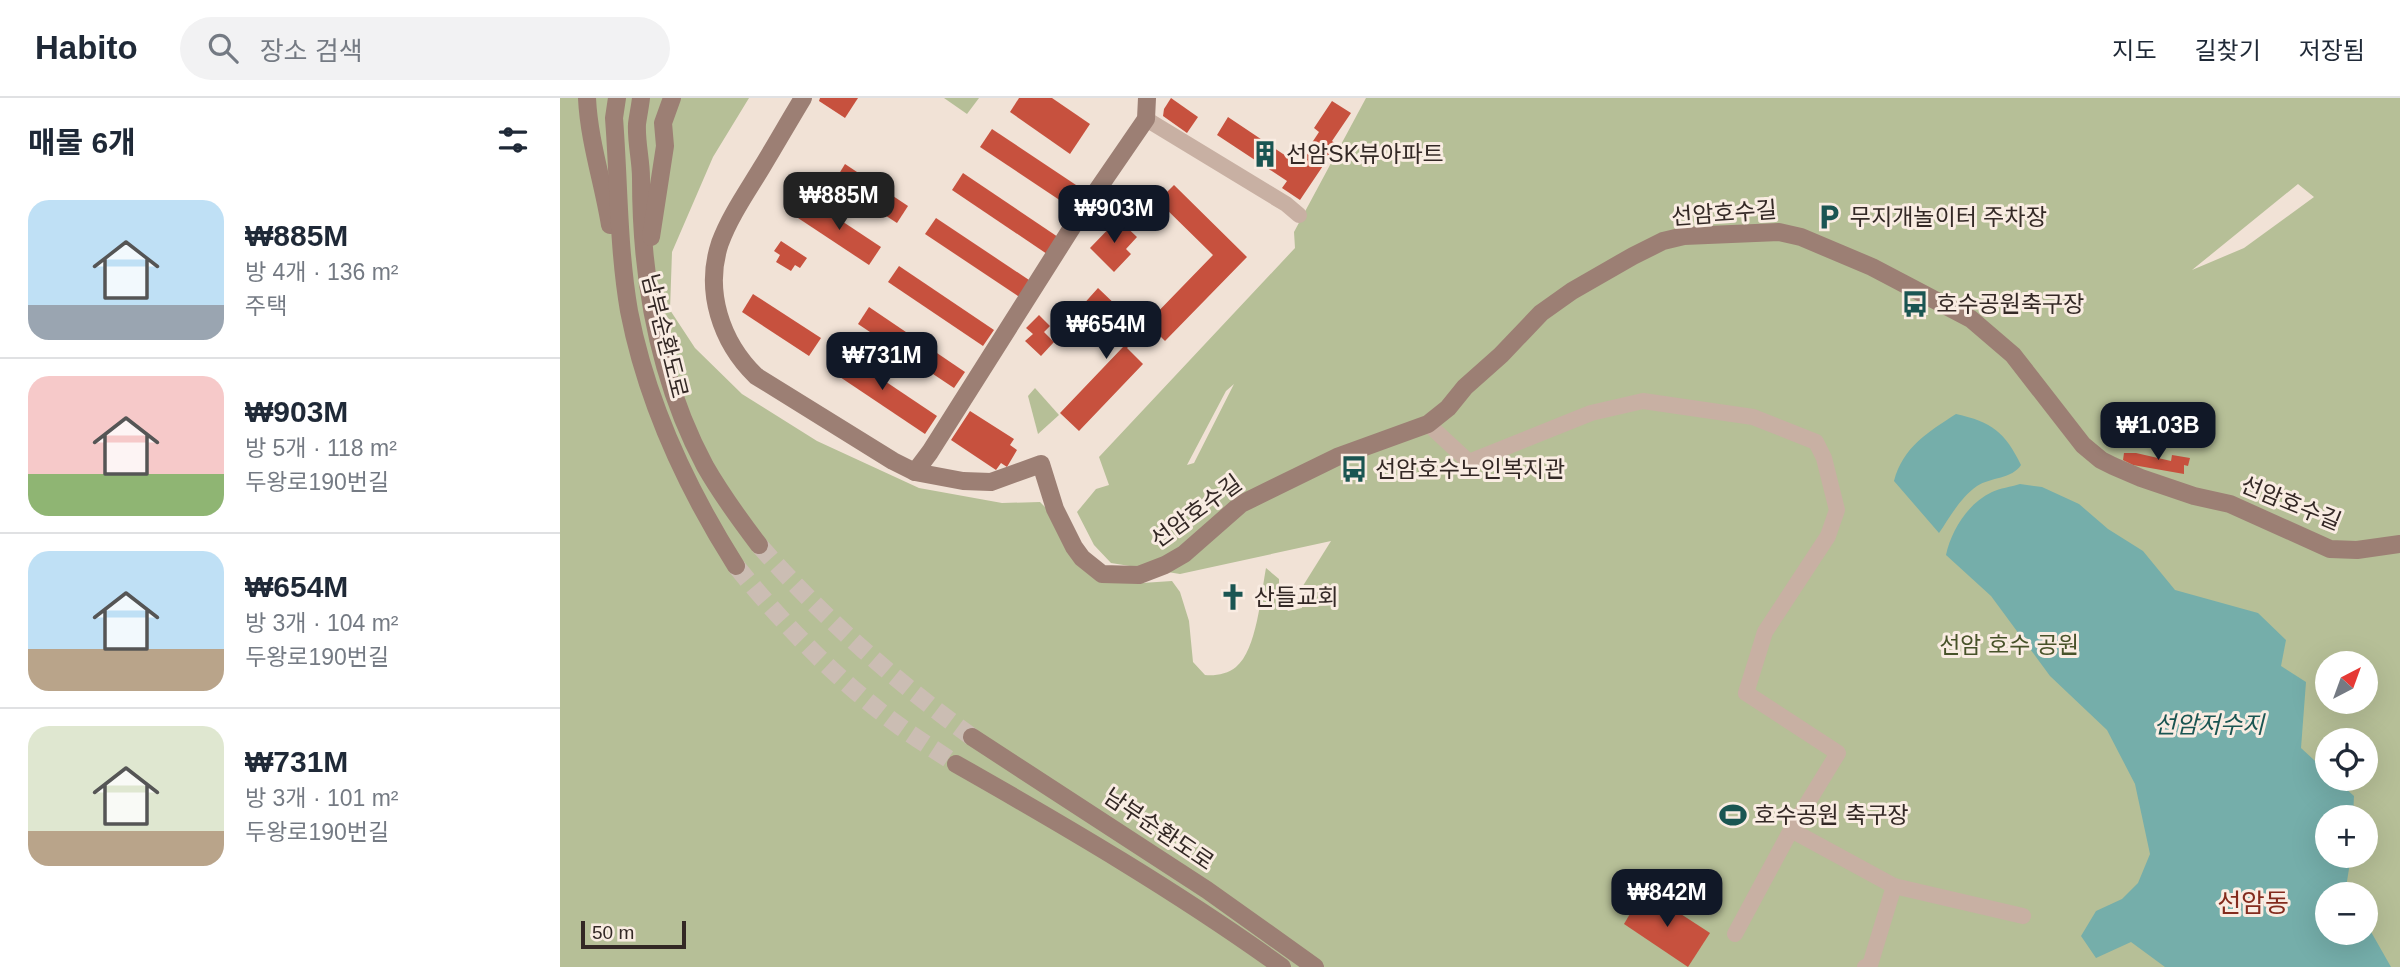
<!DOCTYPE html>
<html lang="ko">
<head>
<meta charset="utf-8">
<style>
  :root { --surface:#fff; --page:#f2f2f3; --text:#1f2937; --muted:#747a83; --line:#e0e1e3; --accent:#111827 }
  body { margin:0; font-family:Arial,"Noto Sans KR",sans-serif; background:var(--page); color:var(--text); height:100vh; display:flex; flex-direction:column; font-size:26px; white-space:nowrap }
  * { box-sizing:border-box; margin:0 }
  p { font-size:23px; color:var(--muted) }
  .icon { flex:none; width:38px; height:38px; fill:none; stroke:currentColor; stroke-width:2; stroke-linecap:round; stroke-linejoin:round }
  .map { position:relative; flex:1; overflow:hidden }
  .side { display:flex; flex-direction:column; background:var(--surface); width:560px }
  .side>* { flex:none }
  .needle { width:46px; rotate:41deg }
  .tools { position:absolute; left:1755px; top:553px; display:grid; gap:14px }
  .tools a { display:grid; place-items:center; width:63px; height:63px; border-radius:50%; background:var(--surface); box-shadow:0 7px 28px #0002; font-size:35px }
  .scale { position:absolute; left:21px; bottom:18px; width:105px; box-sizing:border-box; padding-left:7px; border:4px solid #332825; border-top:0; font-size:19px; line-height:24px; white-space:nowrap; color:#332825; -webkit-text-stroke:5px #f9ece2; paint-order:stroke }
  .price { position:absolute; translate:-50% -60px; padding:0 16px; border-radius:14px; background:var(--accent); color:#fff; font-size:23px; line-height:46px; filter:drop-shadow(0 2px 4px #0008) }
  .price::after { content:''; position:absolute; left:50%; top:42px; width:21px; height:16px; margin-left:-10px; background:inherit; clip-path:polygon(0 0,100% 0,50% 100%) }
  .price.active { background:#222; color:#fff }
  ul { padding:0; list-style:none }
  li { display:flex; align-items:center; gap:21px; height:175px; padding:0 28px }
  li+li { border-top:2px solid var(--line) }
  li span { display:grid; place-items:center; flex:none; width:196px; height:140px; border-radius:21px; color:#555 }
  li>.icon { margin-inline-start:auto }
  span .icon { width:84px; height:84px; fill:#fffc; stroke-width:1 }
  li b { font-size:30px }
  h2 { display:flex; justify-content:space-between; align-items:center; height:84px; padding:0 28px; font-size:30px }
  header { display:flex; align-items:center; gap:42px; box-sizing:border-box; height:98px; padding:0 35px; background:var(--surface); border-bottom:2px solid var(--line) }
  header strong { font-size:33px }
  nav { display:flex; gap:38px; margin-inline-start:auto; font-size:24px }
  .search { width:490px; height:63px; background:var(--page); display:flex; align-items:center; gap:18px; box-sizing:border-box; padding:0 24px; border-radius:38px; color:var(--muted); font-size:26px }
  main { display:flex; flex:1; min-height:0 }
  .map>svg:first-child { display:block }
</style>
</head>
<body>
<header>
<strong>Habito</strong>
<div class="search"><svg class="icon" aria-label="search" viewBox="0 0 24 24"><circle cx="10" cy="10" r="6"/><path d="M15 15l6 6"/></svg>장소 검색</div>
<nav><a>지도</a><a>길찾기</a><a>저장됨</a></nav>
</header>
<main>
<section class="side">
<h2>매물 6개<svg class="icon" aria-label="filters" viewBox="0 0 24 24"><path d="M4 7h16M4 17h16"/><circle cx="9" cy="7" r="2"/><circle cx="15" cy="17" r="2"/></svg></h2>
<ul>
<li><span style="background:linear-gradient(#bfe0f5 75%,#9aa5b1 0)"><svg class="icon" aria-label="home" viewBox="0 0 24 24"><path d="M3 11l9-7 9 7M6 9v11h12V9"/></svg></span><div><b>₩885M</b><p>방 4개 · 136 m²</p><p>주택</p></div></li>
<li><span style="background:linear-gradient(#f6c9c9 70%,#8fb573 0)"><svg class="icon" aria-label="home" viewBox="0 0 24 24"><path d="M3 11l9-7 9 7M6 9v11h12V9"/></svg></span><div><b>₩903M</b><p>방 5개 · 118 m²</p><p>두왕로190번길</p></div></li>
<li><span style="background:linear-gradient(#bfe0f5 70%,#b9a48a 0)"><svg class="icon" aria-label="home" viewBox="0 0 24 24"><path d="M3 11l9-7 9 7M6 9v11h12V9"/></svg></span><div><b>₩654M</b><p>방 3개 · 104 m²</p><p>두왕로190번길</p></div></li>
<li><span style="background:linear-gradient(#dfe7d0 75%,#b9a48a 0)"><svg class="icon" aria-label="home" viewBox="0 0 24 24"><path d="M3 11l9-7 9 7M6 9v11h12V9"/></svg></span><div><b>₩731M</b><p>방 3개 · 101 m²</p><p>두왕로190번길</p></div></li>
</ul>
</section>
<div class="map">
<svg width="1840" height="869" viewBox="0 0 1840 869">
  <rect width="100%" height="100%" fill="#f1e2d6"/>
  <g fill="#b6bf97" fill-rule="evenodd">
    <path d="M0 0H189L153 59 112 154 110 212 135 250 182 296 257 343 359 390 442 405 480 404 495 419 546 484 582 485 612 483 620 494 629 523 633 564 645 577C655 578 668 576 676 569 697 552 701 496 706 470L719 481V500L728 513 742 510 741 491 771 443 620 476 551 465 534 447 517 414 536 391 549 387 539 359 735 150 734 134 806 0H1840V869H0ZM1738 86 1754 99 1684 150 1632 172ZM674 286 634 365 627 367 666 293ZM1768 565H1806V604H1768ZM1768 642H1806V681H1768ZM1768 719H1806V758H1768ZM1768 796H1806V835H1768Z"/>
    <path d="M384 0H419L407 16Z"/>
    <path d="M475 290 499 317 478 336 468 298Z"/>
  </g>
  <g fill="#75aeaa">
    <path d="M1396 316C1432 324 1445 334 1461 367 1452 381 1431 379 1417 388 1400 400 1390 419 1379 435L1334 383C1343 349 1368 334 1396 316Z"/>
    <path d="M1460 386 1482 389 1519 406 1548 431 1583 453 1615 492 1698 515 1726 542 1721 568 1746 584 1741 650 1767 674 1768 681H1775L1794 698 1793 719H1768V758H1791L1785 796H1768V835H1806V825L1831 869H1605L1571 844 1536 860 1521 838 1536 813 1562 801 1578 785 1590 756 1575 686 1547 632 1490 578 1431 498 1386 457C1391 433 1408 405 1432 394 1440 390 1451 389 1460 386Z"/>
  </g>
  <g fill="#c7513e">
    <path d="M260 0H298L285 20 259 3Z"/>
    <path d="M459 0H492L530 26 510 56 450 14Z"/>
    <path d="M611 0 638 19 627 35 603 18 604 11Z"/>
    <path d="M772 3 791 15 772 43 777 47 740 102 722 90 727 83 657 37 668 19 738 66 759 34 754 30Z"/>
    <path d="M432 31 528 95 516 113 420 49Z"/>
    <path d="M285 66 348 108 337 125 274 84Z"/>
    <path d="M403 75 498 139 487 156 392 92Z"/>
    <path d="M614 87 687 159 605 243 587 225 653 157 598 103Z"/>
    <path d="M250 102 321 149 309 167 238 120Z"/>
    <path d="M376 120 472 184 461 200 365 136Z"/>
    <path d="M558 121 577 139 566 151 571 156 554 174 530 150Z"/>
    <path d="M221 143 247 160 240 170 235 167 231 173 216 164 220 157 214 153Z"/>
    <path d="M339 168 434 232 423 248 328 184Z"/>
    <path d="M538 190 583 233 567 250 583 266 519 333 500 315 563 249 521 209Z"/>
    <path d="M193 196 261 240 249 258 182 214Z"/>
    <path d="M309 209 405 274 394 290 298 226Z"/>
    <path d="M479 217 490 228 484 234 494 244 481 258 465 243 473 236 466 230Z"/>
    <path d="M280 253 377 318 365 336 268 271Z"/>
    <path d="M410 313 454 341 450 347 457 352 447 369 441 365 436 372 391 342Z"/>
    <path d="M1564 355H1576L1611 363 1612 357 1630 360 1628 368 1624 367V376L1573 367 1563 362Z"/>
    <path d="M1084 792 1150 835 1128 869 1064 826Z"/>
  </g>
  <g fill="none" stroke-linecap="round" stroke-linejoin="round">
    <g stroke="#cbbdb3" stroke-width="18" stroke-dasharray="18 9" stroke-linecap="butt">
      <path d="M199 447C263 520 334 582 412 639"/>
      <path d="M176 468C224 527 277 582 338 627 357 641 377 653 396 666"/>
    </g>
    <g stroke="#c8b0a3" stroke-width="16">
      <path d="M586 21 726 106 739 117"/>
      <path d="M868 326 909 364 1031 315 1083 303 1193 319 1256 344 1264 360 1277 412 1268 438 1205 534 1186 595 1278 655 1231 732 1175 836"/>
      <path d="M1231 732 1334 788"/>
      <path d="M1305 869 1310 867 1334 788 1463 818"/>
    </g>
    <g stroke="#9c7f74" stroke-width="18">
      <path d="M27 0C29 43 43 84 50 127"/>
      <path d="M57 0 54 20C59 84 58 149 69 213 87 306 126 389 176 468"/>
      <path d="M81 0C80 9 78 18 77 26 76 44 81 62 81 80 81 178 98 280 145 368 161 396 180 422 199 447"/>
      <path d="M243 0C229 23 216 46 202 69 187 94 170 118 160 145 144 193 161 244 196 278L333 363 355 374"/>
      <path d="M587 0 586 21 518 120 370 354 355 374 403 383 431 384 481 366 495 411 514 449 522 460 542 476 579 477 605 467 624 456 681 406 777 359 868 326 888 310 905 289 941 257 981 215 1012 193 1073 158 1103 143 1124 138 1219 134 1241 139 1312 169 1411 221 1453 257 1523 347 1541 362 1553 368 1581 380 1634 398 1670 406 1770 451 1797 452 1840 446"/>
      <path d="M91 139 105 48 103 25 112 0"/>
      <path d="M412 639 647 792 755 869"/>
      <path d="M396 666C507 729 618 794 722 869"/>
    </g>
  </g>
  <defs>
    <symbol id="building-bare" viewBox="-9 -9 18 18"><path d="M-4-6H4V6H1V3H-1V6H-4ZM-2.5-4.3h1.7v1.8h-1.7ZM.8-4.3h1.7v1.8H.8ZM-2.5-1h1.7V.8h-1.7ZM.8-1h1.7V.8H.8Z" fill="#1a5552" stroke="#f9ece2" stroke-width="2.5" paint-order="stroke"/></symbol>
    <symbol id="parking-bare" viewBox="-9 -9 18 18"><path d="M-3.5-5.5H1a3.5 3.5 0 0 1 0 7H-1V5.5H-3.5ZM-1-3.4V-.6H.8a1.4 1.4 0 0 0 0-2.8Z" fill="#1a5552" stroke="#f9ece2" stroke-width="2.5" paint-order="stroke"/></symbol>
    <symbol id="bus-bare" viewBox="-9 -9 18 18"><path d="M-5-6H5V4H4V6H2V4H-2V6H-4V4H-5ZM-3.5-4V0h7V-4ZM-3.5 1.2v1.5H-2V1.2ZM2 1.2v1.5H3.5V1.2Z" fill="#1a5552" stroke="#f9ece2" stroke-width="2.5" paint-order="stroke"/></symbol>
    <symbol id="church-bare" viewBox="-9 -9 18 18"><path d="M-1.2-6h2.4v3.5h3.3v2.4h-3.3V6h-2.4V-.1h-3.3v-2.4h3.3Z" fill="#1a5552" stroke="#f9ece2" stroke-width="2.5" paint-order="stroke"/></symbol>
    <symbol id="stadium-bare" viewBox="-9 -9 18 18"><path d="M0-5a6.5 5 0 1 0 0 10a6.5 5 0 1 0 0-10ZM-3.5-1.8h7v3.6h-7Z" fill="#1a5552" stroke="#f9ece2" stroke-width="2.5" paint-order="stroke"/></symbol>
  </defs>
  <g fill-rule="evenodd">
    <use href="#building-bare" x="686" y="37" width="38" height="38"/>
    <use href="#parking-bare" x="1250" y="100" width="38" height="38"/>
    <use href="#bus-bare" x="1336" y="187" width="38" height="38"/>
    <use href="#bus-bare" x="775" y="352" width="38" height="38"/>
    <use href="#church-bare" x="654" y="480" width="38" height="38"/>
    <use href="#stadium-bare" x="1154" y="698" width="38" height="38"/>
  </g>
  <g text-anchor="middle" stroke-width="6" stroke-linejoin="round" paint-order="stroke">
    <g font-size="23" fill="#332825" stroke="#f9ece2" text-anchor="start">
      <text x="726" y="64">선암SK뷰아파트</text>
      <text x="1290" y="127">무지개놀이터 주차장</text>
      <text x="1376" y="214">호수공원축구장</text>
      <text x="815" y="379">선암호수노인복지관</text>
      <text x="694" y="507">산들교회</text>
      <text x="1194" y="725">호수공원 축구장</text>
    </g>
    <g font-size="23" fill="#332825" stroke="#f9ece2">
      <text transform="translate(1164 115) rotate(-4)" y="8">선암호수길</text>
      <text transform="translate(105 238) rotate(76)" y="8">남부순환도로</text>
      <text transform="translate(1731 405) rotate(22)" y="8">선암호수길</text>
      <text transform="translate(636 413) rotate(-36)" y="8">선암호수길</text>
      <text transform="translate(599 731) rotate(34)" y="8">남부순환도로</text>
    </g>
    <g font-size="23" fill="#475229" stroke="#f9ece2">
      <text x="1449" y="555">선암 호수 공원</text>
    </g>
    <g font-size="24" font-style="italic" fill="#1a5552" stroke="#f9ece2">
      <text x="1649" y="635">선암저수지</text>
    </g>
    <g font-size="26" fill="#832b1d" stroke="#f9ece2">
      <text x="1693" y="814">선암동</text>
    </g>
  </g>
</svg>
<div class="tools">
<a><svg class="needle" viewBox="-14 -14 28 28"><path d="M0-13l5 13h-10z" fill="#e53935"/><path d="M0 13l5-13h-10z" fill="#747a83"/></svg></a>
<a><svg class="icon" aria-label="locate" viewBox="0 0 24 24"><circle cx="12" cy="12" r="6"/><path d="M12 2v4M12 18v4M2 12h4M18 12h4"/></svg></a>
<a>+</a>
<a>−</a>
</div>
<div class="scale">50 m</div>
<b class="price active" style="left:279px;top:134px">₩885M</b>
<b class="price" style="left:554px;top:147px">₩903M</b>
<b class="price" style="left:546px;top:263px">₩654M</b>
<b class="price" style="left:322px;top:294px">₩731M</b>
<b class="price" style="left:1598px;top:364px">₩1.03B</b>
<b class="price" style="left:1107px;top:831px">₩842M</b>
</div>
</main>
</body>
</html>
